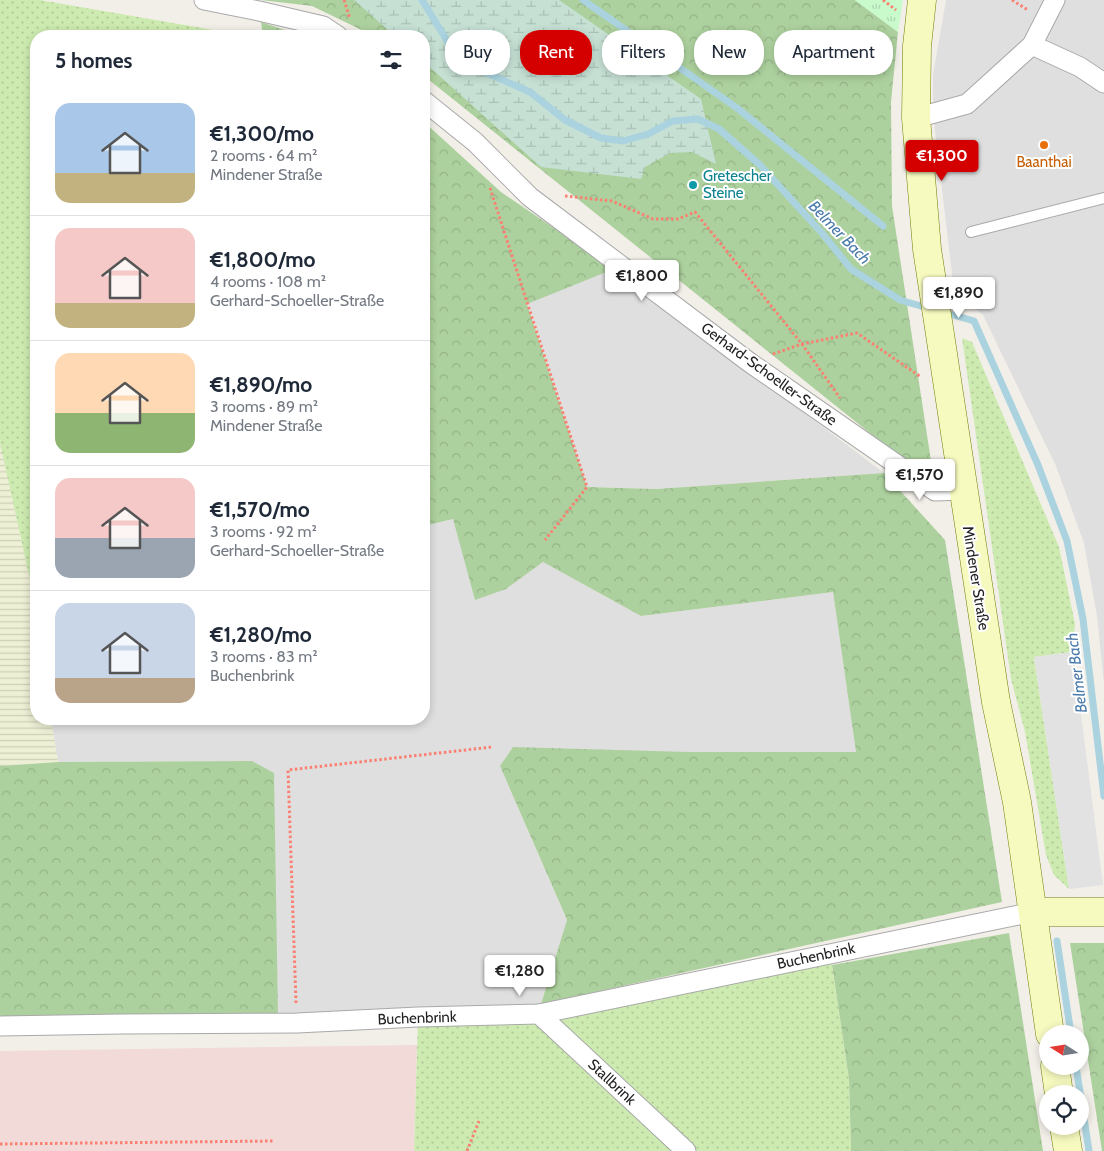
<!DOCTYPE html>
<html lang="en">
<head>
<meta charset="utf-8">
<style>
  :root { --surface:#fff; --page:#f6f6f7; --text:#1f2937; --muted:#747a83; --line:#e0e1e3; --accent:#d40000 }
  body { margin:0; font-family:Cabin,sans-serif; background:var(--page); color:var(--text); height:100vh; display:flex; flex-direction:column; font-size:19px; white-space:nowrap }
  * { box-sizing:border-box; margin:0 }
  p { font-size:16px; color:var(--muted) }
  .icon { flex:none; width:28px; height:28px; fill:none; stroke:currentColor; stroke-width:2; stroke-linecap:round; stroke-linejoin:round }
  .map { position:relative; flex:1; overflow:hidden }
  .sheet { position:absolute; left:30px; top:30px; width:400px; height:695px; display:flex; flex-direction:column; background:var(--surface); border-radius:20px; box-shadow:0 2px 8px #0003 }
  .sheet>* { flex:none }
  .hud { position:absolute; left:445px; top:30px; width:475px; height:45px; display:flex; gap:10px }
  .needle { width:32px; rotate:282deg }
  .buttons { position:absolute; left:1039px; top:1025px; display:grid; gap:10px }
  .buttons a { display:grid; place-items:center; width:50px; height:50px; border-radius:50%; background:var(--surface); box-shadow:0 2px 8px #0003; font-size:25px }
  .price { position:absolute; translate:-50% -42px; padding:0 11px; border-radius:5px; background:#fff; color:#222; font-size:16px; line-height:32px; filter:drop-shadow(0 1px 2px #0008) }
  .price::after { content:''; position:absolute; left:50%; top:30px; width:15px; height:11px; margin-left:-8px; background:inherit; clip-path:polygon(0 0,100% 0,50% 100%) }
  .price.selected { background:var(--accent); color:#fff }
  ul { padding:0; list-style:none }
  li { display:flex; align-items:center; gap:15px; height:125px; padding:0 25px }
  li+li { border-top:1px solid var(--line) }
  li span { display:grid; place-items:center; flex:none; width:140px; height:100px; border-radius:15px; color:#555 }
  li>.icon { margin-inline-start:auto }
  span .icon { width:60px; height:60px; fill:#fffc; stroke-width:1 }
  li b { font-size:21px }
  h2 { display:flex; justify-content:space-between; align-items:center; height:60px; padding:0 25px; font-size:21px }
  .tag { padding:0 18px; border-radius:20px; background:var(--surface); box-shadow:0 2px 8px #0003; font-size:18px; line-height:45px }
  .tag.selected { background:var(--accent); color:#fff }
  .map>svg:first-child { display:block }
</style>
</head>
<body>
<div class="map">
<svg width="1104" height="1151" viewBox="0 0 1104 1151">
  <defs>
    <pattern id="farmland-rules" width="6" height="5" patternUnits="userSpaceOnUse" patternTransform="scale(1.25)"><rect width="6" height="5" fill="#eef0d5"/><path d="M0 2.5h6" fill="none" stroke="#ccceb7"/></pattern>
    <pattern id="grass-dots" width="8" height="8" patternUnits="userSpaceOnUse" patternTransform="scale(1.25)"><rect width="8" height="8" fill="#cdebb0"/><path d="M2 2h.1M6 6h.1" fill="none" stroke="#b0c997" stroke-width="1.8" stroke-linecap="round"/></pattern>
    <pattern id="forest-crowns" width="20" height="18" patternUnits="userSpaceOnUse" patternTransform="scale(1.25)"><rect width="20" height="18" fill="#add19e"/><path d="M2 6a3 3 0 1 1 6 0M12 15a3 3 0 1 1 6 0" fill="none" stroke="#95b388"/></pattern>
    <pattern id="wetland-marsh" width="20" height="14" patternUnits="userSpaceOnUse" patternTransform="scale(1.25)"><rect width="20" height="14" fill="#c6e0d4"/><path d="M1 5h8M5 5V1M11 12h8M15 12V8" fill="none" stroke="#aac0b6"/></pattern>
    <pattern id="park-tufts" width="24" height="20" patternUnits="userSpaceOnUse" patternTransform="scale(1.25)"><rect width="24" height="20" fill="#c8facc"/><path d="M3 7l-1-3M5 7V3M7 7l1-3M15 17l-1-3M17 17v-4M19 17l1-3" fill="none" stroke="#acd6af"/></pattern>
  </defs>
  <rect width="100%" height="100%" fill="#f2efe9"/>
  <g fill="#e0dfdf">
    <path d="M946 0H1104V684L1097 616 1084 543 1056 466 983 315 954 291 933 113V75Z"/>
    <path d="M614 269 884 473 656 489 587 487 527 303Z"/>
    <path d="M453 519 506 589 543 562 641 616 833 592 856 752H689L500 766 567 921 541 1004 278 1015 252 761 58 762 51 719H424V526Z"/>
  </g>
  <path fill="#f2dad9" d="M417 1045 414 1151H0V1051Z"/>
  <path fill="url(#farmland-rules)" d="M0 443 30 580 36 623V719H51L58 762 0 766Z"/>
  <g fill="url(#grass-dots)">
    <path d="M0 0H40L231 33V36H36V579L30 580 0 443Z"/>
    <path d="M962 338 972 342 1059 547 1075 624 1073 652 1034 657 1069 889 1054 875 1046 855 1025 732 1011 679Z"/>
    <path d="M830 953 849 1079 851 1151H414L418 1017 539 1014Z"/>
  </g>
  <g fill="url(#forest-crowns)">
    <path d="M261 0H855L898 32 891 102 892 206 933 474H921L424 76V36H374L312 6Z"/>
    <path d="M261 22 303 36H263Z"/>
    <path d="M424 122 501 192 614 269 527 304 587 487 656 489 884 473 945 540 1002 902 541 1004 567 920 500 766 513 747 689 752H856L833 592 641 616 543 562 506 589 475 600 453 519 424 526Z"/>
    <path d="M252 761 274 773 278 1015 0 1019V766L58 762Z"/>
    <path d="M1009 933 1043 1151H851L849 1079 832 965Z"/>
    <path d="M1070 943H1104V1151H1102Z"/>
  </g>
  <path fill="url(#wetland-marsh)" d="M354 0H559L701 99 716 164 692 152 670 153 645 167 641 179 541 167 424 62V36H395Z"/>
  <path fill="url(#park-tufts)" d="M855 0H903L898 32Z"/>
  <path fill="#e2e2e2" d="M1073 652 1103 885 1069 889 1034 657Z"/>
  <g fill="none" stroke-linecap="round" stroke-linejoin="round">
    <g stroke="#aad3df" stroke-width="7">
      <path d="M422 0 454 52 478 69 530 92 565 120 601 138 623 141 648 134 673 121 698 119 719 129 760 165 822 233 851 269 900 300 931 309"/>
      <path d="M583 0 737 108 883 226"/>
      <path d="M943 312 974 321 1038 465 1067 541 1083 619 1104 796"/>
      <path d="M1057 941 1071 1034"/>
      <path d="M1076 1066 1089 1151"/>
    </g>
    <defs>
      <path id="lane" d="M971 232 1104 198"/>
      <g id="street">
        <path d="M204 0 259 11 323 26 338 36"/>
        <path d="M1032 45 1080 67 1104 83"/>
        <path d="M424 101 475 142 530 197 749 362 935 491 963 490"/>
        <path d="M916 118 967 104 1032 45 1055 0"/>
        <path d="M539 1014 686 1151"/>
        <path d="M0 1026 123 1024 297 1023 418 1017 539 1014 1033 912"/>
      </g>
      <g id="secondary">
        <path d="M922 0 917 46 916 118 927 249 996 702 1017 802 1050 1034"/>
        <path d="M1033 912H1104"/>
        <path d="M1055 1066 1059 1094"/>
        <path d="M1064 1126 1068 1151"/>
      </g>
    </defs>
    <use href="#lane" stroke="#a9a9a9" stroke-width="12"/>
    <use href="#street" stroke="#a9a9a9" stroke-width="21"/>
    <use href="#secondary" stroke="#707d05" stroke-width="29"/>
    <g stroke="#fa8072" stroke-width="3" stroke-dasharray="2.5 2.5" stroke-linecap="butt">
      <path d="M344 0 350 19"/>
      <path d="M883 0 896 10"/>
      <path d="M1012 0 1028 10"/>
      <path d="M490 188 587 487 545 540"/>
      <path d="M565 196 612 201 653 219H678L695 212 802 344 840 398"/>
      <path d="M773 354 802 344 857 333 921 377"/>
      <path d="M296 1003 288 770 492 747"/>
      <path d="M0 1144 274 1141"/>
      <path d="M467 1151 479 1121"/>
    </g>
    <use href="#lane" stroke="#fff" stroke-width="10"/>
    <use href="#street" stroke="#fff" stroke-width="19"/>
    <use href="#secondary" stroke="#f7fabf" stroke-width="28"/>
  </g>
  <circle fill="#e8710a" stroke="#fff" stroke-width="2" cx="1044" cy="145" r="5"/>
  <circle fill="#0f9aa8" stroke="#fff" stroke-width="2" cx="693" cy="185" r="5"/>
  <g text-anchor="middle" stroke-width="4" stroke-linejoin="round" paint-order="stroke">
    <g font-size="15" fill="#c56008" stroke="#fff">
      <text x="1044" y="167">Baanthai</text>
    </g>
    <g font-size="15" fill="#0d838f" stroke="#fff" text-anchor="start">
      <text x="703" y="181">Gretescher<tspan x="703" dy="17">Steine</tspan></text>
    </g>
    <g font-size="15" fill="#222" stroke="#fff">
      <text transform="translate(769 374) rotate(36)" y="5">Gerhard-Schoeller-Straße</text>
      <text transform="translate(976 578) rotate(81)" y="5">Mindener Straße</text>
      <text transform="translate(816 956) rotate(-12)" y="5">Buchenbrink</text>
      <text transform="translate(417 1018) rotate(-2)" y="5">Buchenbrink</text>
      <text transform="translate(612 1082) rotate(43)" y="5">Stallbrink</text>
    </g>
    <g font-size="16" font-style="italic" fill="#4a7aab" stroke="#fff">
      <text transform="translate(840 232) rotate(46)" y="6">Belmer Bach</text>
      <text transform="translate(1076 673) rotate(-97)" y="6">Belmer Bach</text>
    </g>
  </g>
</svg>
<div class="buttons">
<a><svg class="needle" viewBox="-14 -14 28 28"><path d="M0-13l5 13h-10z" fill="#e53935"/><path d="M0 13l5-13h-10z" fill="#747a83"/></svg></a>
<a><svg class="icon" aria-label="locate" viewBox="0 0 24 24"><circle cx="12" cy="12" r="6"/><path d="M12 2v4M12 18v4M2 12h4M18 12h4"/></svg></a>
</div>
<b class="price selected" style="left:942px;top:182px">€1,300</b>
<b class="price" style="left:642px;top:302px">€1,800</b>
<b class="price" style="left:959px;top:319px">€1,890</b>
<b class="price" style="left:920px;top:501px">€1,570</b>
<b class="price" style="left:520px;top:997px">€1,280</b>
<div class="hud">
<a class="tag">Buy</a>
<a class="tag selected">Rent</a>
<a class="tag">Filters</a>
<a class="tag">New</a>
<a class="tag">Apartment</a>
</div>
<section class="sheet">
<h2>5 homes<svg class="icon" aria-label="filters" viewBox="0 0 24 24"><path d="M4 7h16M4 17h16"/><circle cx="9" cy="7" r="2"/><circle cx="15" cy="17" r="2"/></svg></h2>
<ul>
<li><span style="background:linear-gradient(#a9c7e8 70%,#c2b280 0)"><svg class="icon" aria-label="home" viewBox="0 0 24 24"><path d="M3 11l9-7 9 7M6 9v11h12V9"/></svg></span><div><b>€1,300/mo</b><p>2 rooms · 64 m²</p><p>Mindener Straße</p></div></li>
<li><span style="background:linear-gradient(#f6c9c9 75%,#c2b280 0)"><svg class="icon" aria-label="home" viewBox="0 0 24 24"><path d="M3 11l9-7 9 7M6 9v11h12V9"/></svg></span><div><b>€1,800/mo</b><p>4 rooms · 108 m²</p><p>Gerhard-Schoeller-Straße</p></div></li>
<li><span style="background:linear-gradient(#ffd9b3 60%,#8fb573 0)"><svg class="icon" aria-label="home" viewBox="0 0 24 24"><path d="M3 11l9-7 9 7M6 9v11h12V9"/></svg></span><div><b>€1,890/mo</b><p>3 rooms · 89 m²</p><p>Mindener Straße</p></div></li>
<li><span style="background:linear-gradient(#f6c9c9 60%,#9aa5b1 0)"><svg class="icon" aria-label="home" viewBox="0 0 24 24"><path d="M3 11l9-7 9 7M6 9v11h12V9"/></svg></span><div><b>€1,570/mo</b><p>3 rooms · 92 m²</p><p>Gerhard-Schoeller-Straße</p></div></li>
<li><span style="background:linear-gradient(#c9d6e8 75%,#b9a48a 0)"><svg class="icon" aria-label="home" viewBox="0 0 24 24"><path d="M3 11l9-7 9 7M6 9v11h12V9"/></svg></span><div><b>€1,280/mo</b><p>3 rooms · 83 m²</p><p>Buchenbrink</p></div></li>
</ul>
</section>
</div>
</body>
</html>
